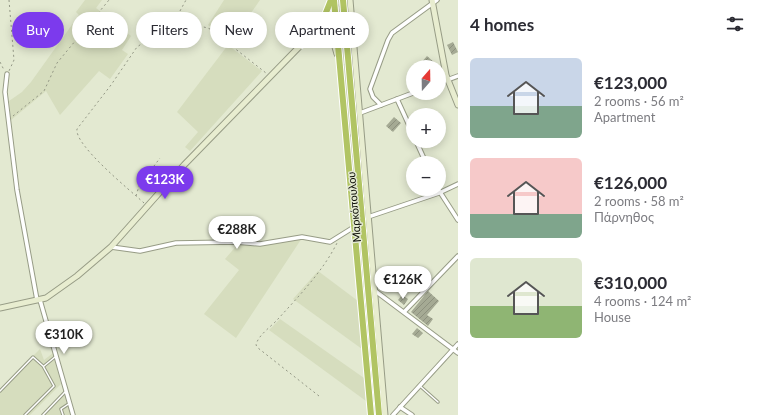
<!DOCTYPE html>
<html lang="en">
<head>
<meta charset="utf-8">
<style>
  :root { --surface:#fff; --page:#f7f7f7; --text:#2b2b33; --muted:#7c7c81; --accent:#7c3aed }
  body { margin:0; font-family:Lato,sans-serif; background:var(--page); color:var(--text); height:100vh; display:flex; flex-direction:column; font-size:15px; white-space:nowrap }
  * { box-sizing:border-box; margin:0 }
  p { font-size:13px; color:var(--muted) }
  .icon { flex:none; width:22px; height:22px; fill:none; stroke:currentColor; stroke-width:2; stroke-linecap:round; stroke-linejoin:round }
  .map { position:relative; flex:1; overflow:hidden }
  .side { display:flex; flex-direction:column; background:var(--surface); width:300px }
  .side>* { flex:none }
  .top-card { position:absolute; left:12px; top:12px; width:380px; height:36px; display:flex; gap:8px }
  .needle { width:26px; rotate:20deg }
  .tools { position:absolute; left:406px; top:60px; display:grid; gap:8px }
  .tools a { display:grid; place-items:center; width:40px; height:40px; border-radius:50%; background:var(--surface); box-shadow:0 2px 10px #0003; font-size:20px }
  .price { position:absolute; translate:-50% -34px; padding:0 9px; border-radius:14px; background:#fff; color:#222; font-size:13px; line-height:26px; filter:drop-shadow(0 1px 2px #0008) }
  .price::after { content:''; position:absolute; left:50%; top:24px; width:12px; height:9px; margin-left:-6px; background:inherit; clip-path:polygon(0 0,100% 0,50% 100%) }
  .price.selected { background:var(--accent); color:#fff }
  ul { padding:0; list-style:none }
  li { display:flex; align-items:center; gap:12px; height:100px; padding:0 12px }
  li span { display:grid; place-items:center; flex:none; width:112px; height:80px; border-radius:6px; color:#555 }
  li>.icon { margin-inline-start:auto }
  span .icon { width:48px; height:48px; fill:#fffc; stroke-width:1 }
  li b { font-size:17px }
  h2 { display:flex; justify-content:space-between; align-items:center; height:48px; padding:0 12px; font-size:17px }
  .tag { padding:0 14px; border-radius:18px; background:var(--surface); box-shadow:0 2px 10px #0003; font-size:14px; line-height:36px }
  .tag.selected { background:var(--accent); color:#fff }
  main { display:flex; flex:1; min-height:0 }
  .map>svg:first-child { display:block }
</style>
</head>
<body>
<main>
<div class="map">
<svg width="458" height="415" viewBox="0 0 458 415">
  <defs>
    <pattern id="grass-tufts" width="24" height="20" patternUnits="userSpaceOnUse"><rect width="24" height="20" fill="#c3caad"/><path d="M3 7l-1-3M5 7V3M7 7l1-3M15 17l-1-3M17 17v-4M19 17l1-3" fill="none" stroke="#a6ac93"/></pattern>
    <pattern id="building-hatch" width="6" height="6" patternUnits="userSpaceOnUse"><rect width="6" height="6" fill="#a5aa94"/><path d="M-1 1l2-2M0 6l6-6M5 7l2-2" fill="none" stroke="#8d917e"/></pattern>
  </defs>
  <rect width="100%" height="100%" fill="#e3e9d1"/>
  <g fill="#d6ddbe">
    <path d="M85 0H102L96 8 131 36 122 50 128 54 110 79 99 71 60 115 46 91 11 120 9 101 22 92 31 82 79 15 76 12Z"/>
    <path d="M224 0H260L231 42 208 25Z"/>
    <path d="M228 45 262 71 190 151 185 147 198 132 177 112Z"/>
    <path d="M302 238 236 338 204 314 239 270 225 259 238 244 260 245Z"/>
    <path d="M318 271 358 301 362 349 293 299Z"/>
    <path d="M280 319 364 378 366 401 269 330Z"/>
    <path d="M40 349 44 360 53 353 61 384 30 415H0V389Z"/>
    <path d="M65 391 71 415H41Z"/>
  </g>
  <path fill="url(#grass-tufts)" d="M337 0H340L376 415H374L372 387Z"/>
  <g fill="url(#building-hatch)">
    <path d="M453 42 458 52 452 55 447 45Z"/>
    <path d="M427 56 436 64 434 67H425L421 63Z"/>
    <path d="M394 117 401 123 393 132 386 126Z"/>
    <path d="M428 291 439 301 427 315 433 319 428 326 411 312Z"/>
    <path d="M402 295 408 299 404 305 398 300Z"/>
    <path d="M417 328 423 333 418 338 412 334Z"/>
  </g>
  <g fill="none" stroke-linecap="round" stroke-linejoin="round">
    <defs>
      <g id="lane">
        <path d="M44 366 55 357"/>
        <path d="M420 386 438 402"/>
        <path d="M0 391 33 357 43 366 54 386 25 415"/>
        <path d="M43 415 65 392"/>
        <path d="M63 415 61 409 70 403"/>
      </g>
      <g id="street">
        <path d="M7 74 5 92 17 190 37 300"/>
        <path d="M439 83 458 76"/>
        <path d="M397 99 413 134"/>
        <path d="M381 105 373 97 370 89 388 40 392 33 437 0"/>
        <path d="M360 113 413 93"/>
        <path d="M416 141 426 163"/>
        <path d="M438 189 458 220"/>
        <path d="M368 217 439 193 458 184"/>
        <path d="M111 247 140 251 176 243 236 242 260 244 302 237 330 242 354 227"/>
        <path d="M374 290 458 353"/>
        <path d="M40 300 73 415"/>
        <path d="M405 311 458 256"/>
        <path d="M400 407 412 415"/>
        <path d="M393 415 458 344"/>
      </g>
      <g id="secondary">
        <path d="M350 0 385 415"/>
        <path d="M432 0 446 75 458 105"/>
        <path d="M0 308 46 298 77 276 111 247 184 165 301 45 317 34H323L333 40 337 54"/>
      </g>
      <g id="highway">
        <path d="M334 0 371 415"/>
        <path d="M343 0 379 415"/>
        <path d="M301 45 323 20 331 0"/>
      </g>
    </defs>
    <use href="#lane" stroke="#979c86" stroke-width="3.5"/>
    <use href="#street" stroke="#979c86" stroke-width="5.5"/>
    <use href="#secondary" stroke="#979c86" stroke-width="7"/>
    <use href="#highway" stroke="#fff" stroke-width="8"/>
    <g stroke="#939785" stroke-width="1" stroke-dasharray="2 3" stroke-linecap="butt">
      <path d="M9 0 14 60 9 71"/>
      <path d="M175 20C186 28 199 24 210 29L266 73"/>
      <path d="M0 62 4 70"/>
      <path d="M13 116 44 91 57 63 109 0"/>
      <path d="M136 196 139 186 160 158"/>
      <path d="M144 203C131 191 74 145 77 129L111 85 137 47 169 25 175 20 186 0"/>
      <path d="M319 396 258 348 256 345C258 335 272 326 278 319 299 296 323 271 337 243"/>
    </g>
    <use href="#lane" stroke="#fff" stroke-width="1.5"/>
    <use href="#street" stroke="#fff" stroke-width="3.5"/>
    <use href="#secondary" stroke="#e8edd0" stroke-width="5"/>
    <use href="#highway" stroke="#b1c463" stroke-width="6"/>
  </g>
  <g text-anchor="middle" stroke-width="3" stroke-linejoin="round" paint-order="stroke">
    <g font-size="11" fill="#0c0e06" stroke="#e3e9d1">
      <text transform="translate(354 207) rotate(-95)" y="4">Μαρκόπουλου</text>
    </g>
  </g>
</svg>
<div class="tools">
<a><svg class="needle" viewBox="-14 -14 28 28"><path d="M0-13l5 13h-10z" fill="#e53935"/><path d="M0 13l5-13h-10z" fill="#7c7c81"/></svg></a>
<a>+</a>
<a>−</a>
</div>
<b class="price selected" style="left:165px;top:200px">€123K</b>
<b class="price" style="left:237px;top:250px">€288K</b>
<b class="price" style="left:403px;top:300px">€126K</b>
<b class="price" style="left:64px;top:355px">€310K</b>
<div class="top-card">
<a class="tag selected">Buy</a>
<a class="tag">Rent</a>
<a class="tag">Filters</a>
<a class="tag">New</a>
<a class="tag">Apartment</a>
</div>
</div>
<section class="side">
<h2>4 homes<svg class="icon" aria-label="filters" viewBox="0 0 24 24"><path d="M4 7h16M4 17h16"/><circle cx="9" cy="7" r="2"/><circle cx="15" cy="17" r="2"/></svg></h2>
<ul>
<li><span style="background:linear-gradient(#c9d6e8 60%,#7fa58c 0)"><svg class="icon" aria-label="home" viewBox="0 0 24 24"><path d="M3 11l9-7 9 7M6 9v11h12V9"/></svg></span><div><b>€123,000</b><p>2 rooms · 56 m²</p><p>Apartment</p></div></li>
<li><span style="background:linear-gradient(#f6c9c9 70%,#7fa58c 0)"><svg class="icon" aria-label="home" viewBox="0 0 24 24"><path d="M3 11l9-7 9 7M6 9v11h12V9"/></svg></span><div><b>€126,000</b><p>2 rooms · 58 m²</p><p>Πάρνηθος</p></div></li>
<li><span style="background:linear-gradient(#dfe7d0 60%,#8fb573 0)"><svg class="icon" aria-label="home" viewBox="0 0 24 24"><path d="M3 11l9-7 9 7M6 9v11h12V9"/></svg></span><div><b>€310,000</b><p>4 rooms · 124 m²</p><p>House</p></div></li>
</ul>
</section>
</main>
</body>
</html>
